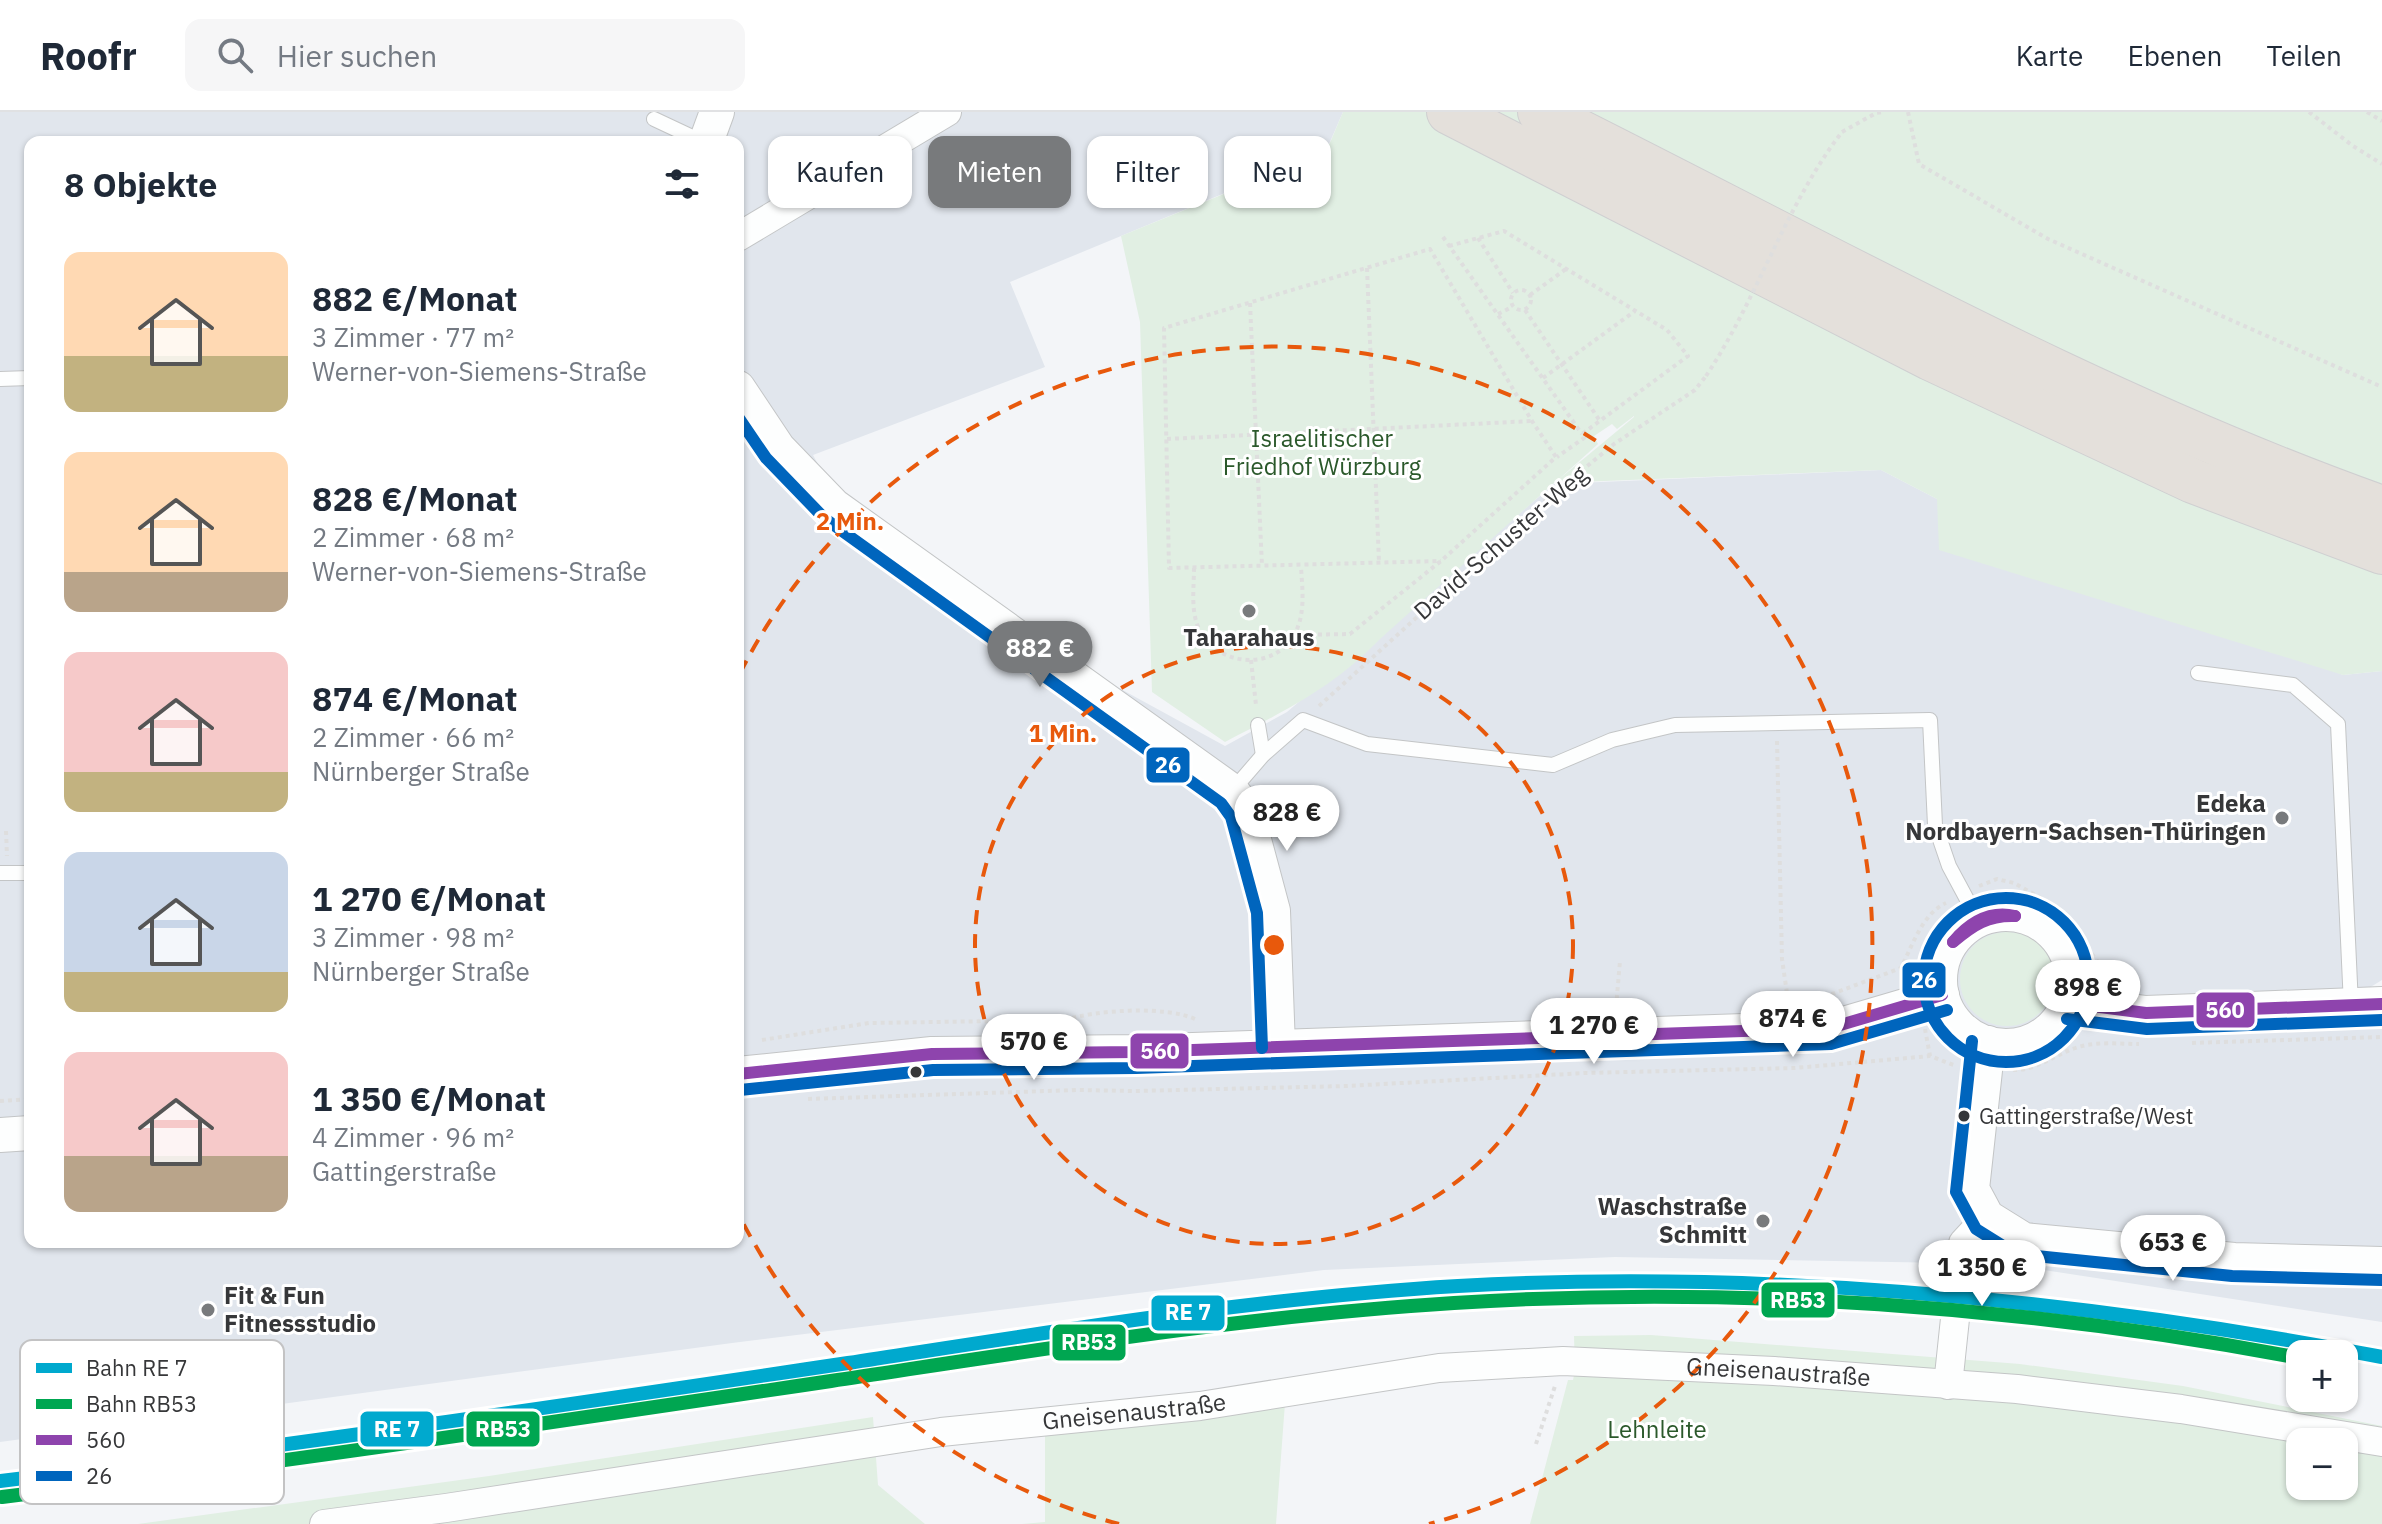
<!DOCTYPE html>
<html lang="de">
<head>
<meta charset="utf-8">
<style>
  :root { --surface:#fff; --page:#f6f6f7; --text:#1f2937; --muted:#747a83; --line:#e0e1e3; --accent:#787a7c }
  body { margin:0; font-family:"IBM Plex Sans",sans-serif; background:var(--page); color:var(--text); height:100vh; display:flex; flex-direction:column; font-size:30px; white-space:nowrap }
  * { box-sizing:border-box; margin:0 }
  p { font-size:26px; color:var(--muted) }
  .icon { flex:none; width:44px; height:44px; fill:none; stroke:currentColor; stroke-width:2; stroke-linecap:round; stroke-linejoin:round }
  .map { position:relative; flex:1; overflow:hidden }
  .sheet { position:absolute; left:24px; top:24px; width:720px; height:1112px; display:flex; flex-direction:column; background:var(--surface); border-radius:16px; box-shadow:0 2px 6px #0004 }
  .sheet>* { flex:none }
  .banner { position:absolute; left:768px; top:24px; width:760px; height:72px; display:flex; gap:16px }
  .fabs { position:absolute; left:2286px; top:1228px; display:grid; gap:16px }
  .fabs a { display:grid; place-items:center; width:72px; height:72px; border-radius:16px; background:var(--surface); box-shadow:0 2px 6px #0004; font-size:40px }
  .price { position:absolute; translate:-50% -68px; padding:0 18px; border-radius:28px; background:#fff; color:#222; font-size:26px; line-height:52px; filter:drop-shadow(0 2px 4px #0008) }
  .price::after { content:''; position:absolute; left:50%; top:48px; width:24px; height:18px; margin-left:-12px; background:inherit; clip-path:polygon(0 0,100% 0,50% 100%) }
  .price.on { background:var(--accent); color:#fff }
  ul { padding:0; list-style:none }
  li { display:flex; align-items:center; gap:24px; height:200px; padding:0 40px }
  li span { display:grid; place-items:center; flex:none; width:224px; height:160px; border-radius:16px; color:#555 }
  li>.icon { margin-inline-start:auto }
  span .icon { width:96px; height:96px; fill:#fffc; stroke-width:1 }
  li b { font-size:34px }
  h2 { display:flex; justify-content:space-between; align-items:center; height:96px; padding:0 40px; font-size:34px }
  .pill { padding:0 28px; border-radius:16px; background:var(--surface); box-shadow:0 2px 6px #0004; font-size:28px; line-height:72px }
  .pill.on { background:var(--accent); color:#fff }
  header { display:flex; align-items:center; gap:48px; box-sizing:border-box; height:112px; padding:0 40px; background:var(--surface); border-bottom:2px solid var(--line) }
  header strong { font-size:38px }
  nav { display:flex; gap:44px; margin-inline-start:auto; font-size:28px }
  .search { width:560px; height:72px; background:var(--page); display:flex; align-items:center; gap:20px; box-sizing:border-box; padding:0 28px; border-radius:16px; color:var(--muted); font-size:30px }
  .map>svg:first-child { display:block }
</style>
</head>
<body>
<header>
<strong>Roofr</strong>
<div class="search"><svg class="icon" aria-label="search" viewBox="0 0 24 24"><circle cx="10" cy="10" r="6"/><path d="M15 15l6 6"/></svg>Hier suchen</div>
<nav><a>Karte</a><a>Ebenen</a><a>Teilen</a></nav>
</header>
<div class="map">
<svg width="2382" height="1412" viewBox="0 0 2382 1412">
  <rect width="100%" height="100%" fill="#f3f5f8"/>
  <path fill="#e1e6ed" fill-rule="evenodd" d="M0 0H1343L1326 39 1010 170 1045 255 813 343 863 436 1225 634 1287 600 1554 372 1881 358 1937 387 2343 563 2382 559V868L2338 895 2382 914V1210L2005 1152 1615 1145 1324 1158 732 1231 0 1330ZM30 30H738V1130H30Z"/>
  <g fill="#e1efe3" fill-rule="evenodd">
    <path d="M1343 0H2382V559L2343 563 1939 438 1937 387 1881 358 1554 371 1380 527C1333 576 1284 599 1225 630L1152 580 1140 210 1121 124 1326 40ZM1634 304V305L1558 368 1598 332 1594 324 1612 312 1617 317Z"/>
    <circle cx="2007" cy="867" r="47"/>
    <path d="M1651 1223 2020 1252 2183 1274 2382 1314V1412H1530L1568 1268H1573L1575 1259 1574 1224ZM2300 1330H2344V1374H2300Z"/>
    <path d="M1285 1291 1276 1412H1022L1045 1410V1318Z"/>
    <path d="M873 1305 878 1373 925 1412H138L489 1364Z"/>
  </g>
  <g fill="none" stroke-linecap="round" stroke-linejoin="round">
    <defs>
      <g id="service">
        <path d="M654 7 703 30"/>
        <path d="M0 267 30 266"/>
        <path d="M2198 561 2293 573 2338 612 2351 893"/>
        <path d="M1258 613 1263 643"/>
        <path d="M1232 679 1263 643 1303 608 1367 632 1553 653 1612 628 1675 613 1930 608 1935 713 1949 754 1978 808"/>
        <path d="M0 761H30"/>
      </g>
      <g id="minor">
        <path d="M738 125 947 0"/>
        <path d="M1948 1273 1963 1131 1987 1105"/>
        <path id="s1" d="M324 1412 446 1396 941 1320 1200 1294 1439 1256 1563 1249 1774 1259 2017 1277 2181 1297 2382 1330"/>
      </g>
      <g id="tertiary">
        <path d="M706 30 717 0"/>
        <path d="M738 276 778 336 834 394 1232 679 1246 698 1273 799 1278 935"/>
        <circle cx="2006" cy="868" r="66"/>
        <path d="M2069 891 2146 901 2382 892"/>
        <path d="M1988 931 1972 1077 1987 1105 2024 1128 2234 1148 2382 1152"/>
        <path d="M738 962 932 942 1135 940 1830 916 1942 883"/>
        <path d="M0 1023 30 1021"/>
      </g>
      <g id="trunk">
        <path d="M1449 0 1930 246 2193 369 2382 440"/>
        <path d="M1540 0C1818 138 2089 292 2382 396"/>
      </g>
    </defs>
    <use href="#service" stroke="#c3c5c6" stroke-width="16"/>
    <use href="#minor" stroke="#c3c5c6" stroke-width="30"/>
    <use href="#tertiary" stroke="#c3c5c6" stroke-width="36"/>
    <use href="#trunk" stroke="#cfcfd1" stroke-width="46"/>
    <g stroke="#dedede" stroke-width="4" stroke-dasharray="4 4" stroke-linecap="butt">
      <path d="M1908 0 1919 52 2048 127 2382 275"/>
      <path d="M2309 0 2353 34 2382 52"/>
      <path d="M2367 0 2382 9"/>
      <path d="M1842 20 1876 1 1883 0"/>
      <path d="M1443 125 1582 322"/>
      <path d="M1478 126 1513 181"/>
      <path d="M1449 134 1504 119 1667 218 1688 244 1582 322 1584 326 1557 345"/>
      <path d="M1367 156 1379 450"/>
      <circle cx="1521" cy="188" r="10"/>
      <path d="M1530 183 1566 157"/>
      <path d="M1250 191 1262 454"/>
      <path d="M1525 198 1600 309"/>
      <path d="M1498 202 1512 195"/>
      <path d="M1543 266 1635 199"/>
      <path d="M1167 327 1532 309"/>
      <path d="M1194 456C1194 473 1191 495 1197 512 1212 554 1274 562 1295 521 1306 501 1302 475 1301 454"/>
      <path d="M1294 523 1350 522 1441 449 1556 345 1532 309 1430 137 1164 216 1169 456 1441 449"/>
      <path d="M1251 548 1256 593"/>
      <path d="M1319 594 1546 388 1614 332 1695 278 1706 264"/>
      <path d="M1777 629 1782 847 1788 888"/>
      <path d="M6 719 7 744"/>
      <path d="M1979 774 1997 767 2014 771 2057 795 2110 866"/>
      <path d="M1824 885 1901 856C1912 834 1923 801 1946 791"/>
      <path d="M1616 895 1620 849"/>
      <path d="M1925 917 1930 944"/>
      <path d="M762 928 869 911 1065 908C1096 898 1167 893 1197 908"/>
      <path d="M2192 931 2382 925"/>
      <path d="M2013 958C2039 959 2061 937 2087 933 2104 930 2122 932 2139 932"/>
      <path d="M808 987 1077 978 1135 979 1347 974 1585 961 1795 956 1930 944 1956 954"/>
      <path d="M0 989 30 987"/>
      <path d="M1536 1332 1555 1274"/>
    </g>
    <use href="#service" stroke="#fdfefe" stroke-width="14"/>
    <use href="#minor" stroke="#fdfefe" stroke-width="28"/>
    <use href="#tertiary" stroke="#fdfefe" stroke-width="34"/>
    <use href="#trunk" stroke="#e4e0db" stroke-width="44"/>
    <path stroke="#dedede" stroke-width="4" stroke-dasharray="4 4" stroke-linecap="butt" d="M1706 264C1758 186 1785 94 1842 20"/>
    <defs>
      <g id="bus-1">
        <path d="M1953 830C1969 811 1989 798 2015 804"/>
        <path d="M1953 830C1973 813 1988 803 2015 804"/>
        <path d="M2069 891 2146 901 2382 892"/>
        <path d="M738 962 932 942 1135 940 1830 916 1942 883"/>
      </g>
      <g id="bus-2">
        <path d="M738 305 766 346 824 406 1221 691 1231 705 1257 801 1262 936"/>
        <circle cx="2006" cy="868" r="82"/>
        <path d="M2067 907 2147 917 2382 908"/>
        <path d="M1972 929 1956 1080 1976 1117 2016 1142 2232 1164 2382 1168"/>
        <path d="M740 978 933 958 1136 956 1831 932 1947 898"/>
      </g>
    </defs>
    <use href="#bus-1" stroke="#fff" stroke-width="18"/>
    <use href="#bus-2" stroke="#fff" stroke-width="18"/>
    <use href="#bus-1" stroke="#8e44ad" stroke-width="12"/>
    <use href="#bus-2" stroke="#0065bd" stroke-width="12"/>
    <defs>
      <path id="rail-1" d="M0 1369C283 1335 566 1293 848 1251 1051 1220 1254 1186 1458 1174 1769 1157 2077 1187 2382 1245"/>
      <path id="rail-2" d="M2 1385C279 1351 555 1310 831 1269 1038 1238 1245 1204 1454 1191 1735 1173 2024 1194 2300 1246"/>
    </defs>
    <use href="#rail-1" stroke="#fff" stroke-width="20"/>
    <use href="#rail-2" stroke="#fff" stroke-width="20"/>
    <use href="#rail-1" stroke="#00a9ce" stroke-width="14"/>
    <use href="#rail-2" stroke="#00a651" stroke-width="14"/>
  </g>
  <g fill="none" stroke="#e8590c" stroke-width="4" stroke-dasharray="14 10">
    <circle cx="1274" cy="833" r="299"/>
    <path d="M1119 1412A599 599 0 0 1 740 1105M740 561A599 599 0 1 1 1429 1412"/>
  </g>
  <g fill="#787a7c" stroke="#fff" stroke-width="3">
    <circle cx="1249" cy="499" r="8"/>
    <circle cx="2282" cy="706" r="8"/>
    <circle cx="1763" cy="1109" r="8"/>
    <circle cx="208" cy="1198" r="8"/>
  </g>
  <g fill="#363739" stroke="#fff" stroke-width="3">
    <circle cx="916" cy="960" r="7"/>
    <circle cx="1964" cy="1004" r="7"/>
  </g>
  <g text-anchor="middle" stroke-width="6" stroke-linejoin="round" paint-order="stroke">
    <g font-size="22" fill="#363739" stroke="#fff" text-anchor="start">
      <text x="1979" y="1012">Gattingerstraße/West</text>
    </g>
    <g font-size="24" fill="#2b592b" stroke="#fff">
      <text x="1322" y="335">Israelitischer<tspan x="1322" dy="28">Friedhof Würzburg</tspan></text>
      <text x="1657" y="1326">Lehnleite</text>
    </g>
    <g font-size="24" fill="#363739" stroke="#fff">
      <text transform="translate(1501 431) rotate(-41)" y="8">David-Schuster-Weg</text>
      <text dy="8" stroke="none"><textPath href="#s1" startOffset="1466">Gneisenaustraße</textPath></text>
      <text dy="8" stroke="none"><textPath href="#s1" startOffset="818">Gneisenaustraße</textPath></text>
    </g>
    <g font-size="24" font-weight="bold" fill="#363739" stroke="#fff" text-anchor="end">
      <text x="1249" y="534" text-anchor="middle">Taharahaus</text>
      <text x="2266" y="700">Edeka<tspan x="2266" dy="28">Nordbayern-Sachsen-Thüringen</tspan></text>
      <text x="1747" y="1103">Waschstraße<tspan x="1747" dy="28">Schmitt</tspan></text>
      <text x="224" y="1192" text-anchor="start">Fit &amp; Fun<tspan x="224" dy="28">Fitnessstudio</tspan></text>
    </g>
  </g>
  <rect x="20" y="1228" width="264" height="164" rx="12" fill="#fff" stroke="#c3c3c4" stroke-width="2"/>
  <rect x="36" y="1251" width="36" height="10" fill="#00a9ce"/>
  <rect x="36" y="1287" width="36" height="10" fill="#00a651"/>
  <rect x="36" y="1323" width="36" height="10" fill="#8e44ad"/>
  <rect x="36" y="1359" width="36" height="10" fill="#0065bd"/>
  <g font-size="22" fill="#363739">
    <text x="86" y="1264">Bahn RE 7</text>
    <text x="86" y="1300">Bahn RB53</text>
    <text x="86" y="1336">560</text>
    <text x="86" y="1372">26</text>
  </g>
  <circle cx="1274" cy="833" r="12" fill="#e8590c" stroke="#fff" stroke-width="4"/>
  <g font-size="24" text-anchor="middle" font-weight="bold" fill="#e8590c" stroke="#fff" stroke-width="6" stroke-linejoin="round" paint-order="stroke">
    <text x="850" y="418">2 Min.</text>
    <text x="1063" y="630">1 Min.</text>
  </g>
  <g stroke="#fff" stroke-width="3">
    <rect x="1145" y="634" width="46" height="38" rx="8" fill="#0065bd"/>
    <rect x="1901" y="849" width="46" height="38" rx="8" fill="#0065bd"/>
    <rect x="2195" y="879" width="61" height="38" rx="8" fill="#8e44ad"/>
    <rect x="1129" y="920" width="61" height="38" rx="8" fill="#8e44ad"/>
    <rect x="1760" y="1169" width="76" height="38" rx="8" fill="#00a651"/>
    <rect x="1150" y="1182" width="76" height="38" rx="8" fill="#00a9ce"/>
    <rect x="1051" y="1211" width="76" height="39" rx="8" fill="#00a651"/>
    <rect x="359" y="1298" width="76" height="38" rx="8" fill="#00a9ce"/>
    <rect x="465" y="1298" width="76" height="38" rx="8" fill="#00a651"/>
  </g>
  <g font-size="22" text-anchor="middle" font-weight="bold" fill="#fff">
    <text x="1168" y="661">26</text>
    <text x="1924" y="876">26</text>
    <text x="2225" y="906">560</text>
    <text x="1160" y="947">560</text>
    <text x="1798" y="1196">RB53</text>
    <text x="1188" y="1208">RE 7</text>
    <text x="1089" y="1238">RB53</text>
    <text x="397" y="1325">RE 7</text>
    <text x="503" y="1325">RB53</text>
  </g>
</svg>
<div class="fabs">
<a>+</a>
<a>−</a>
</div>
<b class="price on" style="left:1040px;top:577px">882 €</b>
<b class="price" style="left:1287px;top:741px">828 €</b>
<b class="price" style="left:2088px;top:916px">898 €</b>
<b class="price" style="left:1793px;top:947px">874 €</b>
<b class="price" style="left:1594px;top:954px">1 270 €</b>
<b class="price" style="left:1034px;top:970px">570 €</b>
<b class="price" style="left:2173px;top:1171px">653 €</b>
<b class="price" style="left:1982px;top:1196px">1 350 €</b>
<div class="banner">
<a class="pill">Kaufen</a>
<a class="pill on">Mieten</a>
<a class="pill">Filter</a>
<a class="pill">Neu</a>
</div>
<section class="sheet">
<h2>8 Objekte<svg class="icon" aria-label="filters" viewBox="0 0 24 24"><path d="M4 7h16M4 17h16"/><circle cx="9" cy="7" r="2"/><circle cx="15" cy="17" r="2"/></svg></h2>
<ul>
<li><span style="background:linear-gradient(#ffd9b3 65%,#c2b280 0)"><svg class="icon" aria-label="home" viewBox="0 0 24 24"><path d="M3 11l9-7 9 7M6 9v11h12V9"/></svg></span><div><b>882 €/Monat</b><p>3 Zimmer · 77 m²</p><p>Werner-von-Siemens-Straße</p></div></li>
<li><span style="background:linear-gradient(#ffd9b3 75%,#b9a48a 0)"><svg class="icon" aria-label="home" viewBox="0 0 24 24"><path d="M3 11l9-7 9 7M6 9v11h12V9"/></svg></span><div><b>828 €/Monat</b><p>2 Zimmer · 68 m²</p><p>Werner-von-Siemens-Straße</p></div></li>
<li><span style="background:linear-gradient(#f6c9c9 75%,#c2b280 0)"><svg class="icon" aria-label="home" viewBox="0 0 24 24"><path d="M3 11l9-7 9 7M6 9v11h12V9"/></svg></span><div><b>874 €/Monat</b><p>2 Zimmer · 66 m²</p><p>Nürnberger Straße</p></div></li>
<li><span style="background:linear-gradient(#c9d6e8 75%,#c2b280 0)"><svg class="icon" aria-label="home" viewBox="0 0 24 24"><path d="M3 11l9-7 9 7M6 9v11h12V9"/></svg></span><div><b>1 270 €/Monat</b><p>3 Zimmer · 98 m²</p><p>Nürnberger Straße</p></div></li>
<li><span style="background:linear-gradient(#f6c9c9 65%,#b9a48a 0)"><svg class="icon" aria-label="home" viewBox="0 0 24 24"><path d="M3 11l9-7 9 7M6 9v11h12V9"/></svg></span><div><b>1 350 €/Monat</b><p>4 Zimmer · 96 m²</p><p>Gattingerstraße</p></div></li>
</ul>
</section>
</div>
</body>
</html>
